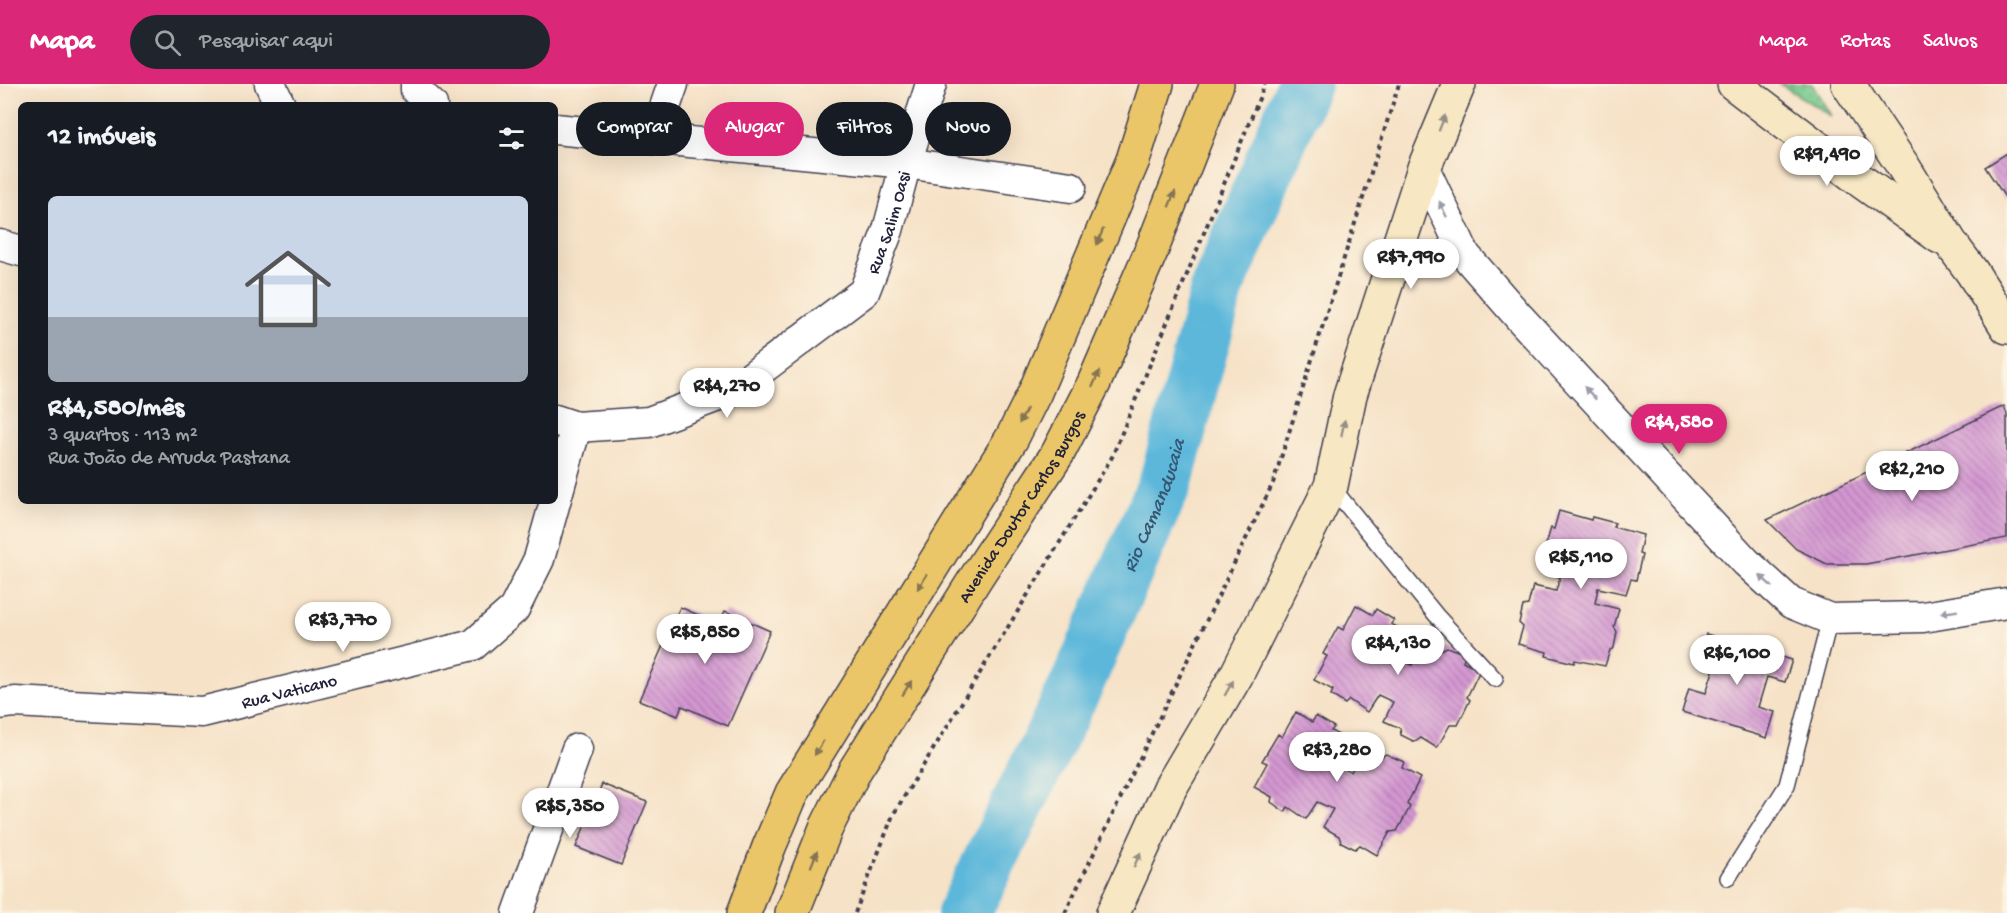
<!DOCTYPE html>
<html lang="pt">
<head>
<meta charset="utf-8">
<style>
  :root { --surface:#171b24; --page:#20242c; --text:#f1f3f6; --muted:#9ea1a6; --line:#363941; --accent:#db2777 }
  body { margin:0; font-family:"Gochi Hand",sans-serif; background:var(--page); color:var(--text); height:100vh; display:flex; flex-direction:column; font-size:22px; white-space:nowrap }
  * { box-sizing:border-box; margin:0 }
  p { font-size:20px; color:var(--muted) }
  .icon { flex:none; width:33px; height:33px; fill:none; stroke:currentColor; stroke-width:2; stroke-linecap:round; stroke-linejoin:round }
  .map { position:relative; flex:1; overflow:hidden }
  .side { position:absolute; left:18px; top:18px; width:540px; height:402px; display:flex; flex-direction:column; background:var(--surface); border-radius:9px; box-shadow:0 6px 24px #0002 }
  .side>* { flex:none }
  .hud { position:absolute; left:576px; top:18px; width:570px; height:54px; display:flex; gap:12px }
  .price { position:absolute; translate:-50% -51px; padding:0 14px; border-radius:21px; background:#fff; color:#222; font-size:20px; line-height:39px; filter:drop-shadow(0 2px 3px #0008) }
  .price::after { content:''; position:absolute; left:50%; top:36px; width:18px; height:14px; margin-left:-9px; background:inherit; clip-path:polygon(0 0,100% 0,50% 100%) }
  .price.selected { background:var(--accent); color:#fff }
  ul { padding:0; list-style:none }
  li { display:grid; align-content:center; gap:12px; height:318px; padding:0 30px }
  li+li { border-top:2px solid var(--line) }
  li span { display:grid; place-items:center; height:186px; border-radius:9px; color:#555 }
  li>.icon { margin-inline-start:auto }
  span .icon { width:108px; height:108px; fill:#fffc; stroke-width:1 }
  li b { font-size:26px }
  h2 { display:flex; justify-content:space-between; align-items:center; height:72px; padding:0 30px; font-size:26px }
  .chip { padding:0 21px; border-radius:27px; background:var(--surface); box-shadow:0 6px 24px #0002; font-size:21px; line-height:54px }
  .chip.selected { background:var(--accent); color:#fff }
  header { display:flex; align-items:center; gap:36px; box-sizing:border-box; height:84px; padding:0 30px; background:var(--accent); color:#fff }
  header strong { font-size:28px }
  nav { display:flex; gap:33px; margin-inline-start:auto; font-size:21px }
  .search { width:420px; height:54px; background:var(--page); display:flex; align-items:center; gap:15px; box-sizing:border-box; padding:0 21px; border-radius:33px; color:var(--muted); font-size:22px }
  .map>svg:first-child { display:block }
</style>
</head>
<body>
<header>
<strong>Mapa</strong>
<div class="search"><svg class="icon" aria-label="search" viewBox="0 0 24 24"><circle cx="10" cy="10" r="6"/><path d="M15 15l6 6"/></svg>Pesquisar aqui</div>
<nav><a>Mapa</a><a>Rotas</a><a>Salvos</a></nav>
</header>
<div class="map">
<svg width="2007" height="829" viewBox="0 0 2007 829">
  <defs>
    <pattern id="park-dots" width="8" height="8" patternUnits="userSpaceOnUse" patternTransform="scale(1.5)"><rect width="8" height="8" fill="#75c98b"/><path d="M2 2h.1M6 6h.1" fill="none" stroke="#65ac79" stroke-width="1.8" stroke-linecap="round"/></pattern>
    <pattern id="building-back-hatch" width="6" height="6" patternUnits="userSpaceOnUse" patternTransform="scale(1.5)"><rect width="6" height="6" fill="#d497d2"/><path d="M-1 5l2 2M0 0l6 6M5-1l2 2" fill="none" stroke="#ac7bac"/></pattern>
  </defs>
  <rect width="100%" height="100%" fill="#fcf5e5"/>
  <filter id="ink" filterUnits="userSpaceOnUse"><feTurbulence type="fractalNoise" baseFrequency=".0167" numOctaves="2"/><feDisplacementMap in="SourceGraphic" scale="12" xChannelSelector="R" yChannelSelector="G"/><feConvolveMatrix kernelMatrix="1 2 1 2 8 2 1 2 1" color-interpolation-filters="sRGB"/></filter>
  <filter id="wash" filterUnits="userSpaceOnUse"><feTurbulence type="fractalNoise" baseFrequency=".008" numOctaves="4" result="noise"/><feDisplacementMap in="SourceGraphic" scale="24" xChannelSelector="R" yChannelSelector="G"/><feGaussianBlur stdDeviation="1.35" result="paint"/><feColorMatrix in="noise" values="0 0 0 0 0 0 0 0 0 0 0 0 0 0 0 0 0 1.4 0 .05"/><feComposite in="paint" operator="in"/></filter>
  <g filter="url(#wash)">
    <rect width="100%" height="100%" fill="#f6e2c7"/>
    <path fill="url(#park-dots)" stroke="#4c7663" stroke-width="1.5" d="M1780 0H1812L1831 32Z"/>
    <g fill="none" stroke-linecap="round" stroke-linejoin="round">
      <path stroke="#5cb7da" stroke-width="54" id="s1" d="M964 829 1076 602 1166 397 1218 202 1304 0"/>
    </g>
    <g id="blocks">
      <g fill="url(#building-back-hatch)">
        <path d="M2007 69V116L1985 83Z"/>
        <path d="M2004 322 2007 330V454L1866 480H1827L1796 465 1767 436Z"/>
        <path d="M1559 427 1591 436 1592 433 1615 439 1613 443 1643 451 1639 470 1642 471 1636 496 1631 495 1626 510 1598 504 1595 519 1619 525 1614 543 1617 548 1614 564 1610 566 1605 582 1575 576 1574 579 1546 572 1547 568 1518 560 1523 543 1519 539 1523 522 1528 521 1533 502 1556 507 1560 493 1541 487 1547 468 1544 467 1551 444 1554 445Z"/>
        <path d="M1356 521 1373 531 1376 525 1394 536 1391 540 1410 550 1399 574 1412 581 1425 555 1441 566 1447 563 1465 570 1463 577 1480 586 1467 613 1470 616 1458 641H1450L1437 664 1421 654 1415 658 1401 651 1400 644 1384 637 1393 618 1378 611 1367 628 1349 616 1345 620 1331 611 1333 606 1314 596 1327 572 1323 570 1338 543 1343 546Z"/>
        <path d="M680 523 719 540 725 527 770 547 728 642 682 622 678 632 639 616Z"/>
        <path d="M1706 550 1792 576 1785 598 1767 593 1758 623 1775 628 1767 654 1682 628 1689 604 1706 609 1716 578 1699 572Z"/>
        <path d="M1296 628 1312 638 1316 632 1334 643 1331 647 1350 657 1339 681 1351 688 1365 662 1381 673 1386 670 1404 678 1402 684 1420 694 1407 720 1410 723 1397 747 1390 748 1377 771 1360 761 1355 765 1341 758 1339 752 1323 743 1333 725 1317 718 1306 735 1288 723 1285 728 1271 718 1272 713 1254 703 1267 679 1262 677 1278 650 1282 653Z"/>
        <path d="M602 700 647 718 621 781 576 763Z"/>
      </g>
    </g>
  </g>
  <g filter="url(#ink)">
    <use href="#blocks" fill-opacity="0" stroke="#423f50" stroke-width="1.5"/>
    <g fill="none" stroke-linecap="round" stroke-linejoin="round">
      <defs>
        <g id="lane">
          <path d="M1331 402 1436 531 1495 595"/>
          <path d="M1728 794 1787 701 1830 535"/>
        </g>
        <g id="street">
          <path d="M270 0 280 21"/>
          <path d="M416 0V6L432 21"/>
          <path d="M555 45 906 79 1071 103"/>
          <path d="M654 55 673 0"/>
          <path d="M1424 84 1465 171 1519 233 1746 478 1791 519 1830 535 1923 533 2007 519"/>
          <path d="M0 161 21 167"/>
          <path id="s2" d="M555 336 576 343 649 338 734 306 864 208 888 146 906 79 931 0"/>
          <path id="s3" d="M0 620 15 618 202 628 473 561 514 525 539 475 576 343"/>
          <path d="M518 829 577 665"/>
        </g>
        <g id="secondary">
          <path d="M1734 0 1861 97 1940 153"/>
          <path d="M1848 0 1903 82 1952 161 1972 188 2007 243"/>
          <path d="M1113 829 1170 704 1236 592 1331 402 1350 311 1424 84 1459 0"/>
        </g>
        <g id="primary">
          <path d="M744 829 769 763 792 709 1012 354 1035 308 1133 76 1157 0"/>
          <path id="s4" d="M792 829 826 744 855 686 977 492 1058 369 1094 299 1152 165 1217 0"/>
        </g>
      </defs>
      <use href="#lane" stroke="#423f50" stroke-width="18"/>
      <use href="#street" stroke="#423f50" stroke-width="33"/>
      <use href="#secondary" stroke="#423f50" stroke-width="36"/>
      <use href="#primary" stroke="#423f50" stroke-width="36"/>
      <g stroke="#423f50" stroke-width="4" stroke-dasharray="4.5 4.5" stroke-linecap="butt">
        <path d="M855 829 893 731 1112 373 1265 0"/>
        <path d="M1065 829 1273 399 1399 0"/>
      </g>
      <use href="#lane" stroke="#fff" stroke-width="15"/>
      <use href="#street" stroke="#fff" stroke-width="30"/>
      <use href="#secondary" stroke="#f7e8c3" stroke-width="33"/>
      <use href="#primary" stroke="#eac669" stroke-width="33"/>
    </g>
    <defs><path id="oneway-solid" d="M-6-.8H1V-3.2L6.5 0L1 3.2V.8H-6Z" transform="scale(1.5)"/></defs>
    <g fill="#978f86">
      <use href="#oneway-solid" transform="translate(1442 39) rotate(-68)"/>
      <use href="#oneway-solid" transform="translate(1343 344) rotate(-78)"/>
      <use href="#oneway-solid" transform="translate(1229 604) rotate(-60)"/>
      <use href="#oneway-solid" transform="translate(1137 776) rotate(-65)"/>
    </g>
    <g fill="#867452">
      <use href="#oneway-solid" transform="translate(1172 115) rotate(-68)"/>
      <use href="#oneway-solid" transform="translate(1100 153) rotate(112)"/>
      <use href="#oneway-solid" transform="translate(1096 295) rotate(-66)"/>
      <use href="#oneway-solid" transform="translate(1023 332) rotate(117)"/>
      <use href="#oneway-solid" transform="translate(922 498) rotate(122)"/>
      <use href="#oneway-solid" transform="translate(907 604) rotate(-58)"/>
      <use href="#oneway-solid" transform="translate(819 664) rotate(121)"/>
      <use href="#oneway-solid" transform="translate(814 775) rotate(-68)"/>
    </g>
    <g fill="#9c9ca7">
      <use href="#oneway-solid" transform="translate(1443 125) rotate(-115)"/>
      <use href="#oneway-solid" transform="translate(1590 309) rotate(-133)"/>
      <use href="#oneway-solid" transform="translate(1766 497) rotate(-138)"/>
      <use href="#oneway-solid" transform="translate(1949 528) rotate(171)"/>
    </g>
  </g>
  <g text-anchor="middle" stroke-width="5" stroke-linejoin="round" paint-order="stroke">
    <g font-size="18" fill="#22223b" stroke="#fcf5e5">
      <text dy="6" stroke="none"><textPath href="#s2" startOffset="423">Rua Salim Oasi</textPath></text>
      <text dy="6" stroke="none"><textPath href="#s4" startOffset="468">Avenida Doutor Carlos Burgos</textPath></text>
      <text dy="6" stroke="none"><textPath href="#s3" startOffset="292">Rua Vaticano</textPath></text>
    </g>
    <g font-size="20" font-style="italic" fill="#365673" stroke="#fcf5e5">
      <text dy="7" stroke="none"><textPath href="#s1" startOffset="450">Rio Camanducaia</textPath></text>
    </g>
  </g>
</svg>
<b class="price" style="left:1827px;top:103px">R$9,490</b>
<b class="price" style="left:1411px;top:206px">R$7,990</b>
<b class="price" style="left:727px;top:335px">R$4,270</b>
<b class="price selected" style="left:1679px;top:371px">R$4,580</b>
<b class="price" style="left:1912px;top:418px">R$2,210</b>
<b class="price" style="left:1581px;top:506px">R$5,110</b>
<b class="price" style="left:343px;top:569px">R$3,770</b>
<b class="price" style="left:705px;top:581px">R$5,850</b>
<b class="price" style="left:1398px;top:592px">R$4,130</b>
<b class="price" style="left:1737px;top:602px">R$6,100</b>
<b class="price" style="left:1337px;top:699px">R$3,280</b>
<b class="price" style="left:570px;top:755px">R$5,350</b>
<div class="hud">
<a class="chip">Comprar</a>
<a class="chip selected">Alugar</a>
<a class="chip">Filtros</a>
<a class="chip">Novo</a>
</div>
<section class="side">
<h2>12 imóveis<svg class="icon" aria-label="filters" viewBox="0 0 24 24"><path d="M4 7h16M4 17h16"/><circle cx="9" cy="7" r="2"/><circle cx="15" cy="17" r="2"/></svg></h2>
<ul>
<li><span style="background:linear-gradient(#c9d6e8 65%,#9aa5b1 0)"><svg class="icon" aria-label="home" viewBox="0 0 24 24"><path d="M3 11l9-7 9 7M6 9v11h12V9"/></svg></span><div><b>R$4,580/mês</b><p>3 quartos · 113 m²</p><p>Rua João de Arruda Pastana</p></div></li>
</ul>
</section>
</div>
</body>
</html>
